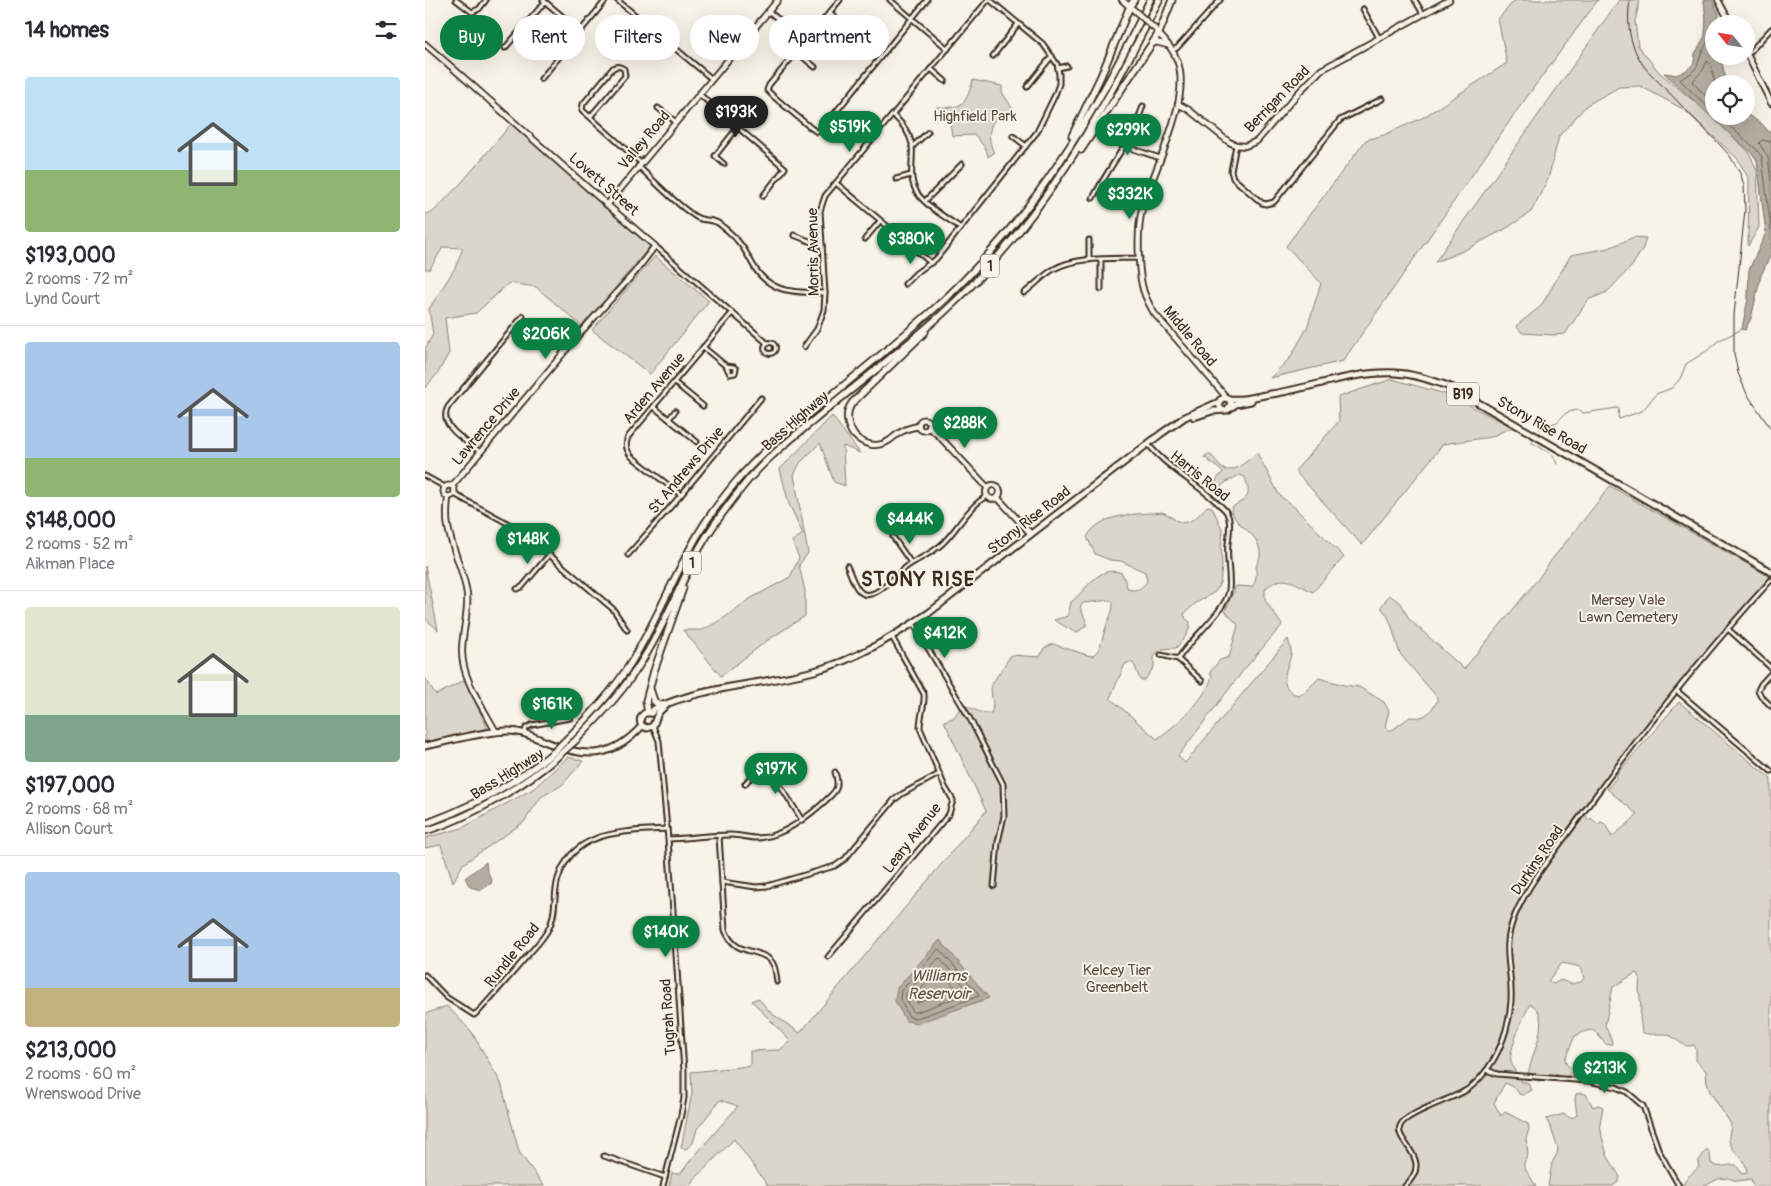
<!DOCTYPE html>
<html lang="en">
<head>
<meta charset="utf-8">
<style>
  :root { --surface:#fff; --page:#f7f7f7; --text:#2b2b33; --muted:#7c7c81; --line:#e1e1e2; --accent:#0b8043 }
  body { margin:0; font-family:Pangolin,sans-serif; background:var(--page); color:var(--text); height:100vh; display:flex; flex-direction:column; font-size:19px; white-space:nowrap }
  * { box-sizing:border-box; margin:0 }
  p { font-size:16px; color:var(--muted) }
  .icon { flex:none; width:28px; height:28px; fill:none; stroke:currentColor; stroke-width:2; stroke-linecap:round; stroke-linejoin:round }
  .map { position:relative; flex:1; overflow:hidden }
  .side { display:flex; flex-direction:column; background:var(--surface); width:425px }
  .side>* { flex:none }
  .hud { position:absolute; left:15px; top:15px; width:475px; height:45px; display:flex; gap:10px }
  .needle { width:32px; rotate:300deg }
  .fabs { position:absolute; left:1280px; top:15px; display:grid; gap:10px }
  .fabs a { display:grid; place-items:center; width:50px; height:50px; border-radius:50%; background:var(--surface); box-shadow:0 5px 20px #0002; font-size:25px }
  .price { position:absolute; translate:-50% -42px; padding:0 11px; border-radius:18px; background:var(--accent); color:#fff; font-size:16px; line-height:32px; filter:drop-shadow(0 1px 2px #0008) }
  .price::after { content:''; position:absolute; left:50%; top:30px; width:15px; height:11px; margin-left:-8px; background:inherit; clip-path:polygon(0 0,100% 0,50% 100%) }
  .price.active { background:#222; color:#fff }
  ul { padding:0; list-style:none }
  li { display:grid; align-content:center; gap:10px; height:265px; padding:0 25px }
  li+li { border-top:1px solid var(--line) }
  li span { display:grid; place-items:center; height:155px; border-radius:5px; color:#555 }
  li>.icon { margin-inline-start:auto }
  span .icon { width:90px; height:90px; fill:#fffc; stroke-width:1 }
  li b { font-size:21px }
  h2 { display:flex; justify-content:space-between; align-items:center; height:60px; padding:0 25px; font-size:21px }
  .chip { padding:0 18px; border-radius:22px; background:var(--surface); box-shadow:0 5px 20px #0002; font-size:18px; line-height:45px }
  .chip.active { background:var(--accent); color:#fff }
  main { display:flex; flex:1; min-height:0 }
  .map>svg:first-child { display:block }
</style>
</head>
<body>
<main>
<section class="side">
<h2>14 homes<svg class="icon" aria-label="filters" viewBox="0 0 24 24"><path d="M4 7h16M4 17h16"/><circle cx="9" cy="7" r="2"/><circle cx="15" cy="17" r="2"/></svg></h2>
<ul>
<li><span style="background:linear-gradient(#bfe0f5 60%,#8fb573 0)"><svg class="icon" aria-label="home" viewBox="0 0 24 24"><path d="M3 11l9-7 9 7M6 9v11h12V9"/></svg></span><div><b>$193,000</b><p>2 rooms · 72 m²</p><p>Lynd Court</p></div></li>
<li><span style="background:linear-gradient(#a9c7e8 75%,#8fb573 0)"><svg class="icon" aria-label="home" viewBox="0 0 24 24"><path d="M3 11l9-7 9 7M6 9v11h12V9"/></svg></span><div><b>$148,000</b><p>2 rooms · 52 m²</p><p>Aikman Place</p></div></li>
<li><span style="background:linear-gradient(#dfe7d0 70%,#7fa58c 0)"><svg class="icon" aria-label="home" viewBox="0 0 24 24"><path d="M3 11l9-7 9 7M6 9v11h12V9"/></svg></span><div><b>$197,000</b><p>2 rooms · 68 m²</p><p>Allison Court</p></div></li>
<li><span style="background:linear-gradient(#a9c7e8 75%,#c2b280 0)"><svg class="icon" aria-label="home" viewBox="0 0 24 24"><path d="M3 11l9-7 9 7M6 9v11h12V9"/></svg></span><div><b>$213,000</b><p>2 rooms · 60 m²</p><p>Wrenswood Drive</p></div></li>
</ul>
</section>
<div class="map">
<svg width="1346" height="1186" viewBox="0 0 1346 1186">
  <rect width="100%" height="100%" fill="#f7f3e8"/>
  <filter id="ink" filterUnits="userSpaceOnUse"><feTurbulence type="fractalNoise" baseFrequency=".02" numOctaves="2"/><feDisplacementMap in="SourceGraphic" scale="10" xChannelSelector="R" yChannelSelector="G"/><feConvolveMatrix kernelMatrix="1 2 1 2 8 2 1 2 1" color-interpolation-filters="sRGB"/></filter>
  <g filter="url(#ink)">
    <g fill="#dbd6cb" stroke="#8b8074" fill-rule="evenodd">
      <path d="M1090 0H1173L1093 109 918 361 845 378 865 358 882 328 896 283 861 246 941 140 959 135 997 118 1082 63 1073 19Z"/>
      <path d="M1194 0H1215L1210 21 1213 46 1234 72 1271 103 1261 92 1239 73 1252 75 1262 70 1269 63 1270 54 1280 36 1281 19 1279 0H1287L1294 14 1293 24H1289V56H1295L1302 84H1289V116H1321V114L1337 124 1346 134V254L1336 275 1326 318 1320 330 1317 329 1323 299 1324 270 1341 233 1332 160 1326 151 1309 138 1324 152 1332 171 1334 227 1323 246 1324 179 1312 158 1258 109 1215 86 1194 87 1162 105 1134 136 1123 179 1106 212 1082 228 1038 251 1010 262Z"/>
      <path d="M548 80 577 86V92L589 111C584 112 577 113 573 116 562 126 563 141 569 153L563 157 561 149 550 135 527 136 525 122 510 109 512 107C538 109 541 104 548 80Z"/>
      <path d="M87 123 225 246 158 327 111 287 84 283 51 313 20 318 24 353 13 373 0 388V349L8 334 4 309 30 268 38 248 18 247 5 269H0V214L8 212 38 181Z"/>
      <path d="M1209 237 1221 238 1218 248 1207 266 1182 292 1163 300 1140 334 1129 335 1097 333 1091 326 1116 306 1146 255 1184 248Z"/>
      <path d="M230 256 284 301 225 374 167 330Z"/>
      <path d="M967 379 1024 395 1087 427 1066 437 1018 444 937 545 870 471 914 421 913 397Z"/>
      <path d="M407 416 435 453 418 446 420 486 409 482 395 443 375 463 369 475 383 553 374 565 380 591V616L343 640 296 676 258 630H278L299 618 323 600 365 577 374 558 367 541 378 534 364 504 355 469Z"/>
      <path d="M832 453 855 496 868 506 919 557 888 592C869 583 858 572 840 589V600L857 625 817 672 753 756 760 763 863 639C864 644 867 650 866 655 862 670 851 686 872 695L880 692 894 678 919 685 934 687 959 702 964 711 960 726 963 730H967L985 717C1001 719 1003 714 1012 702V697L975 654 966 624 962 615 956 607 964 595 976 603 984 619 1039 669 1113 579 1125 562 1176 498 1185 486 1345 577 1246 694 1159 807 1163 821 1166 818 1173 824 1176 822 1180 824 1187 837C1195 829 1206 823 1212 814L1182 789 1192 777 1191 775 1254 702 1346 779V1186H1328L1326 1179 1312 1181 1303 1178 1293 1179 1280 1186H1257L1263 1177 1274 1167 1273 1162 1282 1149 1285 1153 1286 1163C1295 1170 1301 1164 1311 1165L1317 1174 1322 1173C1322 1158 1308 1154 1304 1141 1303 1135 1306 1130 1306 1124L1285 1092 1282 1082 1281 1071 1271 1060V1049L1269 1045C1258 1049 1253 1039 1244 1035 1236 1032 1226 1037 1217 1032L1215 1017 1216 1007 1214 988 1215 978 1213 973 1209 974 1188 987 1180 1025 1186 1039 1187 1044 1182 1045C1167 1031 1173 1025 1150 1036L1140 1059 1141 1064 1149 1071C1142 1079 1136 1077 1128 1073 1116 1081 1115 1085 1103 1075 1105 1058 1129 1014 1105 1004 1100 1013 1083 1052 1086 1061 1087 1068 1093 1075 1097 1082H1102L1107 1090 1098 1095 1094 1094 1091 1089 1080 1083 1069 1103 1076 1116 1080 1112 1103 1124 1104 1129 1101 1139 1103 1154 1099 1163V1167L1111 1186H343L309 1139 263 1186H244L247 1173 252 1174 256 1173 265 1161 313 1106 295 1100 272 1129 268 1143 261 1149 256 1148 267 1093 266 1072 325 1066V1051L355 1050 365 1041 327 1001 333 998 346 1013 375 1033 561 811 519 721 528 718 537 706C547 705 552 715 566 713 571 705 564 693 567 684L586 655 615 657 619 648 628 644 662 655 667 656C677 650 677 637 681 627 684 618 688 613 688 603L685 600 658 603 655 607 661 621V626L651 633 629 620 643 616 646 602C662 590 673 564 697 573L703 589C712 592 717 588 722 581L720 572 696 561 685 560 670 554 662 537C676 512 711 515 737 512 744 514 748 520 755 522 766 525 776 513 782 506L787 507 798 531 796 545 797 567 795 583 790 592 771 603 759 614 761 619 765 622C765 633 758 640 751 648L736 649 732 653 729 657V667L720 680H715L709 664 705 662 700 664 685 698 732 739C751 725 781 700 787 676L785 672 795 660 804 657 813 625 800 611 811 586 827 587C832 580 831 576 831 568 831 564 834 561 835 557 836 540 826 534 815 524 811 521 809 516 806 511L807 507C825 497 826 496 820 477L815 475 801 482 793 489H788L792 479 798 472 779 457 783 454C792 458 790 463 797 468 807 476 824 459 832 453ZM1137 963 1152 966 1156 968 1159 978 1156 982 1146 984 1136 980 1128 984 1123 981Z"/>
      <path d="M0 566 13 630 0 618Z"/>
      <path d="M0 678 11 695 40 680 62 727 61 731 0 742Z"/>
      <path d="M143 757 158 761 137 785 116 797 99 822 38 864 28 882 16 845 0 848V838L37 828 108 789Z"/>
      <path d="M22 1006 46 1031 76 1083 94 1152 119 1186H0V1014Z"/>
      <path d="M1156 1093 1161 1094 1168 1107 1173 1105 1178 1107 1175 1123 1177 1137 1182 1155 1195 1177 1193 1182 1188 1186H1123L1127 1163 1132 1154 1133 1149 1126 1128 1121 1119 1139 1114C1144 1118 1147 1119 1152 1115L1150 1100 1151 1094Z"/>
    </g>
    <g fill="#b4aca0" stroke="#84786c">
      <path d="M1279 0H1287L1294 14 1293 24H1289V56H1295L1302 84H1289V116H1321V114L1337 124 1346 134V254L1336 275 1326 318 1320 330 1317 329 1323 299 1324 270 1341 233 1332 160 1326 152 1307 136 1239 73 1252 75 1262 70 1269 63 1270 54 1280 36 1281 19Z"/>
      <path d="M61 862 62 871 67 880 66 884 61 885 57 890 45 887 40 878Z"/>
      <path d="M515 940 564 998 493 1023 481 1021 470 1001 472 988Z"/>
    </g>
    <g fill="none" stroke-linecap="round" stroke-linejoin="round">
      <g stroke="#6b5e52" stroke-width="1">
        <path d="M1289 26 1286 28C1285 43 1280 44 1275 57 1273 63 1273 67 1268 71 1264 76 1259 76 1255 80L1289 113"/>
        <path d="M1289 104 1267 82 1278 70 1282 61 1285 63 1290 84"/>
        <path d="M1293 116 1330 148 1337 157 1346 230"/>
        <path d="M1346 142 1337 140 1334 143 1343 157 1346 181"/>
        <path d="M514 949 553 993 554 996 492 1018 484 1017 475 999 476 991Z"/>
        <path d="M514 958 543 990V993L492 1012H488L481 998V994Z"/>
        <path d="M514 970 530 987V990L492 1003 490 996Z"/>
      </g>
      <g stroke="#84786c" stroke-width="1">
        <path d="M1114 429 1132 422 1141 413 1151 410 1159 413 1192 408 1194 409 1193 415 1194 419 1217 411 1231 394 1247 388 1255 379 1261 364 1283 350 1293 341 1317 329"/>
        <path d="M1106 442 1128 455 1132 464"/>
      </g>
      <defs>
        <g id="street">
          <path d="M31 0 47 12 54 9 61 0"/>
          <path d="M118 0 155 31"/>
          <path d="M192 0 287 79"/>
          <path d="M415 0 344 85 342 90 348 96 386 128 392 132 397 129 502 0"/>
          <path d="M465 0 523 49"/>
          <path d="M990 0 998 14"/>
          <path d="M938 9 954 38"/>
          <path d="M343 11 381 41"/>
          <path d="M404 13 422 28"/>
          <path d="M80 48 120 2"/>
          <path d="M747 50 752 48 795 0"/>
          <path d="M372 52 390 67"/>
          <path d="M1323 54 1346 29"/>
          <path d="M568 56 593 24"/>
          <path d="M633 68 642 66"/>
          <path d="M506 69 520 81"/>
          <path d="M116 79 181 0"/>
          <path d="M602 87 627 56"/>
          <path d="M274 94 360 168 338 196"/>
          <path d="M233 108 251 122"/>
          <path d="M468 115C477 123 484 132 487 144 489 161 482 179 493 194 501 206 523 219 536 228"/>
          <path d="M165 117 200 76 199 69C195 66 193 66 188 68L158 104 157 110 165 117 216 163"/>
          <path d="M588 136 601 146"/>
          <path d="M811 145 806 171 808 178 837 203 841 204 849 202 915 120 957 99"/>
          <path d="M699 146 735 158"/>
          <path d="M487 147 503 132"/>
          <path d="M299 164 290 156 313 127"/>
          <path d="M213 166C232 183 250 204 271 217 277 221 286 219 293 223 296 225 299 228 302 230 314 240 320 250 327 263 343 294 370 292 400 293"/>
          <path d="M471 179 486 175"/>
          <path d="M411 183 506 263"/>
          <path d="M668 198C684 167 707 139 718 106"/>
          <path d="M500 201 537 164"/>
          <path d="M369 235 397 246"/>
          <path d="M440 239 455 221"/>
          <path d="M664 240V260"/>
          <path d="M230 246 342 343"/>
          <path d="M676 260V289"/>
          <path d="M480 284 491 273 511 259 612 132 630 95 634 84V74L632 64 618 44 565 0"/>
          <path d="M599 293C609 286 618 275 629 269 652 256 689 259 715 258"/>
          <circle cx="345" cy="348" r="5.5"/>
          <path d="M278 347 301 366 309 367 311 369 310 373 305 374 301 366"/>
          <path d="M379 347 392 329 399 310 400 293 395 211 400 196 563 0"/>
          <path d="M250 383 278 406"/>
          <path d="M229 407 272 442"/>
          <path d="M244 419 250 411"/>
          <path d="M723 444C744 470 775 485 798 508 808 517 804 532 803 544 801 559 806 574 804 590 802 610 765 639 753 659L777 681"/>
          <path d="M55 452C42 441 12 426 23 407L98 316"/>
          <path d="M0 476 20 487"/>
          <path d="M29 494 95 530 188 609 202 630"/>
          <path d="M256 495 206 456C201 449 200 445 203 437L307 313"/>
          <path d="M468 537 486 563"/>
          <path d="M203 555 256 495 336 398"/>
          <path d="M422 566C426 574 429 588 437 593 450 602 474 571 484 565 495 558 506 554 517 544 532 530 543 507 562 496"/>
          <path d="M92 589 97 587 124 555"/>
          <path d="M488 623 545 719 578 784 579 816 573 842 569 886"/>
          <path d="M1303 629 1346 668"/>
          <path d="M736 655 753 659"/>
          <path d="M1346 673 1336 684 1333 690 1336 696 1346 706"/>
          <path d="M1252 691 1346 771"/>
          <path d="M228 726 234 741 243 839 259 1071V1098L256 1115 238 1186"/>
          <path d="M100 733 101 728 107 725 145 718"/>
          <path d="M320 784 324 779 340 771 348 774 377 820"/>
          <path d="M294 836 300 930C303 937 306 942 312 946 323 953 344 952 349 966 351 971 351 977 352 982"/>
          <path d="M244 839C264 838 285 835 306 835 313 835 321 837 329 838 354 839 379 820 397 804 409 792 416 790 410 772"/>
          <path d="M297 882 331 887 342 886 410 866 420 859 469 800 477 794 514 774"/>
          <path d="M403 957 524 814 528 800 520 787 495 728C495 716 500 706 499 694L467 637"/>
          <path d="M0 975 21 997 49 1015 55 1010C71 992 87 974 103 955 110 947 119 938 124 928 132 913 128 895 133 879 148 829 199 832 242 829"/>
          <path d="M1062 1070 1072 1074 1163 1081 1191 1087 1202 1092 1218 1106 1234 1151 1254 1186"/>
          <path d="M179 1156 240 1177"/>
          <path d="M980 1186C1010 1159 969 1142 975 1126 979 1114 1026 1099 1038 1092 1050 1086 1062 1071 1069 1059 1078 1043 1085 1021 1086 1001 1088 968 1075 950 1090 915 1106 878 1134 847 1157 814 1216 733 1279 654 1346 580"/>
        </g>
        <g id="secondary">
          <path d="M697 0 710 11"/>
          <path d="M1293 0 1306 24"/>
          <path d="M732 32C740 40 748 49 752 60 768 98 728 170 717 210 712 228 713 267 717 285 719 296 724 304 729 313L802 398"/>
          <path d="M0 44C77 110 152 180 230 246L210 272 156 332 27 486"/>
          <path d="M726 45 731 42 742 45"/>
          <path d="M1321 52 1346 103"/>
          <path d="M753 104 764 110 804 142 811 145 820 146 832 141 874 92 896 70 1024 0"/>
          <path d="M182 205 353 0"/>
          <circle cx="499" cy="425" r="5.5"/>
          <path d="M504 427 514 436 562 487"/>
          <path d="M428 434C438 445 452 449 465 440 469 437 473 433 478 431 483 428 488 427 494 426"/>
          <circle cx="568" cy="492" r="7"/>
          <circle cx="24" cy="491" r="5.5"/>
          <path d="M23 497C22 507 21 517 23 527 27 550 39 571 42 594 44 612 37 632 37 651 37 680 58 707 71 732"/>
          <path d="M572 497 606 534"/>
        </g>
        <g id="primary">
          <path d="M804 399C818 401 832 396 846 394 887 388 928 371 970 373 990 374 1008 381 1026 387L1346 572"/>
          <path d="M804 409 811 404 826 401"/>
          <path d="M769 417 787 411 802 410 806 404 804 399 799 398 795 400 794 405 796 409"/>
          <path d="M226 713 229 709C279 686 336 685 389 671 431 660 469 636 505 612L737 433 760 417 794 402"/>
          <path d="M217 726 222 728 228 726 233 713 241 705"/>
          <path d="M217 726C214 721 215 716 220 713H226"/>
          <path d="M0 746C25 741 58 731 84 731 98 731 111 738 124 743 162 759 188 758 217 726"/>
        </g>
        <g id="highway">
          <path d="M647 136 676 76 705 6 709 0"/>
          <path d="M656 150 734 33 747 0"/>
          <path d="M428 434C422 424 420 413 427 403L500 332"/>
          <path d="M225 689 229 701 234 705H238"/>
          <path d="M223 712 221 701 229 671 258 588"/>
          <path d="M150 741C177 714 201 688 220 656 241 622 255 584 274 549 288 524 306 501 324 479 343 457 366 439 388 421 431 385 476 351 517 314 613 227 677 115 734 0"/>
          <path d="M139 742C164 717 188 692 207 661 231 622 248 578 271 538 282 518 296 500 310 483 337 451 370 425 402 399 438 370 474 340 509 309 603 225 671 114 725 0"/>
          <path d="M0 824C47 807 90 784 129 752"/>
          <path d="M0 831C42 819 99 786 132 757"/>
        </g>
      </defs>
      <use href="#street" stroke="#3b2a1e" stroke-width="7"/>
      <use href="#secondary" stroke="#3b2a1e" stroke-width="8"/>
      <use href="#primary" stroke="#3b2a1e" stroke-width="9"/>
      <use href="#highway" stroke="#3b2a1e" stroke-width="9"/>
      <use href="#street" stroke="#f7f3e8" stroke-width="3"/>
      <use href="#secondary" stroke="#f7f3e8" stroke-width="4.5"/>
      <use href="#primary" stroke="#f7f3e8" stroke-width="5"/>
      <use href="#highway" stroke="#f7f3e8" stroke-width="5.5"/>
      <path stroke="#3b2a1e" stroke-width="1" d="M1205 0C1201 26 1205 48 1221 69L1297 147 1305 156 1316 175 1319 186 1320 210 1309 315V353L1313 373 1322 394 1346 429"/>
      <defs>
        <path id="secondary-bridge" d="M710 11 730 29"/>
        <g id="highway-bridge">
          <path d="M129 752 139 742"/>
          <path d="M132 757 150 741"/>
        </g>
      </defs>
      <use href="#secondary-bridge" stroke="#3b2a1e" stroke-width="8" stroke-linecap="butt"/>
      <use href="#highway-bridge" stroke="#3b2a1e" stroke-width="9" stroke-linecap="butt"/>
      <use href="#secondary-bridge" stroke="#f7f3e8" stroke-width="4.5"/>
      <use href="#highway-bridge" stroke="#f7f3e8" stroke-width="5.5"/>
    </g>
  </g>
  <g text-anchor="middle" stroke-width="4" stroke-linejoin="round" paint-order="stroke">
    <g fill="#f7f3e8" stroke="#73665b" stroke-width="1">
      <rect x="556" y="254.5" width="18" height="23" rx="4"/>
      <rect x="1022" y="382.5" width="32" height="23" rx="4"/>
      <rect x="258" y="551.5" width="18" height="23" rx="4"/>
    </g>
    <g font-size="14" font-weight="bold" fill="#3b2a1e">
      <text x="565" y="271">1</text>
      <text x="1038" y="399">B19</text>
      <text x="267" y="568">1</text>
    </g>
    <g font-size="15" fill="#3b2a1e" stroke="#f7f3e8">
      <text transform="translate(852 99) rotate(-46)" y="5">Berrigan Road</text>
      <text transform="translate(219 140) rotate(-50)" y="5">Valley Road</text>
      <text transform="translate(179 184) rotate(41)" y="5">Lovett Street</text>
      <text transform="translate(388 252) rotate(-91)" y="5">Morris Avenue</text>
      <text transform="translate(765 336) rotate(50)" y="5">Middle Road</text>
      <text transform="translate(229 388) rotate(-50)" y="5">Arden Avenue</text>
      <text transform="translate(370 421) rotate(-41)" y="5">Bass Highway</text>
      <text transform="translate(1117 425) rotate(30)" y="5">Stony Rise Road</text>
      <text transform="translate(61 426) rotate(-50)" y="5">Lawrence Drive</text>
      <text transform="translate(261 470) rotate(-50)" y="5">St Andrews Drive</text>
      <text transform="translate(775 476) rotate(39)" y="5">Harris Road</text>
      <text transform="translate(604 520) rotate(-38)" y="5">Stony Rise Road</text>
      <text transform="translate(82 774) rotate(-32)" y="5">Bass Highway</text>
      <text transform="translate(487 838) rotate(-52)" y="5">Leary Avenue</text>
      <text transform="translate(1112 860) rotate(-56)" y="5">Durkins Road</text>
      <text transform="translate(87 955) rotate(-51)" y="5">Rundle Road</text>
      <text transform="translate(243 1017) rotate(-94)" y="5">Tugrah Road</text>
    </g>
    <g font-size="15" fill="#5b4c41" stroke="#f7f3e8">
      <text x="550" y="121">Highfield Park</text>
      <text x="1203" y="605">Mersey Vale<tspan x="1203" dy="17">Lawn Cemetery</tspan></text>
      <text x="692" y="975">Kelcey Tier<tspan x="692" dy="17">Greenbelt</tspan></text>
    </g>
    <g font-size="16" font-style="italic" fill="#5f5145" stroke="#f7f3e8">
      <text x="514" y="981">Williams<tspan x="514" dy="18">Reservoir</tspan></text>
    </g>
    <g font-size="20" font-weight="bold" letter-spacing="1" fill="#3b2a1e" stroke="#f7f3e8">
      <text x="493" y="586">STONY RISE</text>
    </g>
  </g>
</svg>
<div class="fabs">
<a><svg class="needle" viewBox="-14 -14 28 28"><path d="M0-13l5 13h-10z" fill="#e53935"/><path d="M0 13l5-13h-10z" fill="#7c7c81"/></svg></a>
<a><svg class="icon" aria-label="locate" viewBox="0 0 24 24"><circle cx="12" cy="12" r="6"/><path d="M12 2v4M12 18v4M2 12h4M18 12h4"/></svg></a>
</div>
<b class="price active" style="left:311px;top:138px">$193K</b>
<b class="price" style="left:425px;top:153px">$519K</b>
<b class="price" style="left:703px;top:156px">$299K</b>
<b class="price" style="left:705px;top:220px">$332K</b>
<b class="price" style="left:486px;top:265px">$380K</b>
<b class="price" style="left:121px;top:360px">$206K</b>
<b class="price" style="left:540px;top:449px">$288K</b>
<b class="price" style="left:485px;top:545px">$444K</b>
<b class="price" style="left:103px;top:565px">$148K</b>
<b class="price" style="left:520px;top:659px">$412K</b>
<b class="price" style="left:127px;top:730px">$161K</b>
<b class="price" style="left:351px;top:795px">$197K</b>
<b class="price" style="left:241px;top:958px">$140K</b>
<b class="price" style="left:1180px;top:1094px">$213K</b>
<div class="hud">
<a class="chip active">Buy</a>
<a class="chip">Rent</a>
<a class="chip">Filters</a>
<a class="chip">New</a>
<a class="chip">Apartment</a>
</div>
</div>
</main>
</body>
</html>
